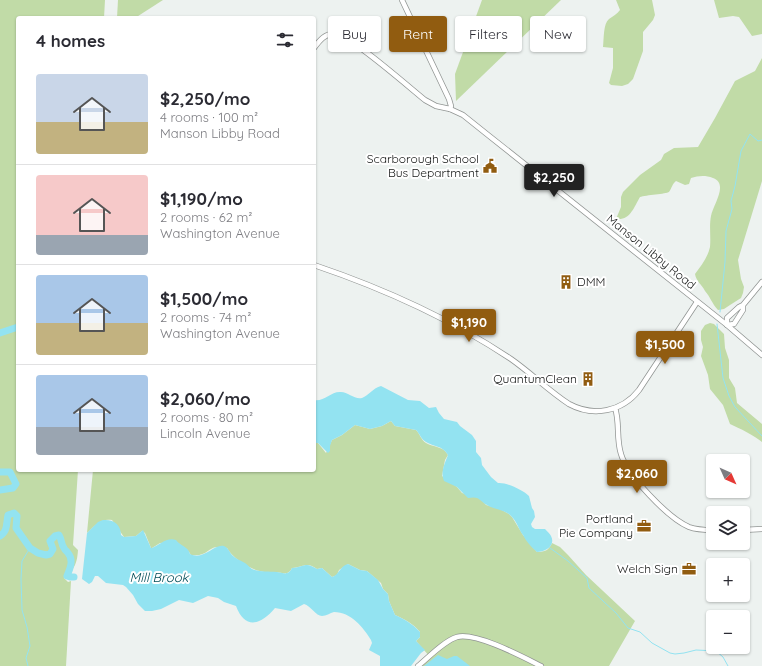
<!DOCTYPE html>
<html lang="en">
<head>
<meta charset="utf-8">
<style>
  :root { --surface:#fff; --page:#f7f7f7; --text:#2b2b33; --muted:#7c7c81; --line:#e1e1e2; --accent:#915c10 }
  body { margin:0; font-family:Quicksand,sans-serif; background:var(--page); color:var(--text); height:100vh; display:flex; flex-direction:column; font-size:15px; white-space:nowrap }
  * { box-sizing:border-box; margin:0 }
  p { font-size:13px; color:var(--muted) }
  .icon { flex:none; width:22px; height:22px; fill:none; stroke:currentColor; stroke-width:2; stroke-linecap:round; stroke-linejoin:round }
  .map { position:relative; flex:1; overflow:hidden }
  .panel { position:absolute; left:16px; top:16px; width:300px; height:456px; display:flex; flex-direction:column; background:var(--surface); border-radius:4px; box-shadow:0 1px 3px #0004 }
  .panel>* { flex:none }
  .banner { position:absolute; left:328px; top:16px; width:374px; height:36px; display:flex; gap:8px }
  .needle { width:26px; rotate:135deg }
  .buttons { position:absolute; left:706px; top:454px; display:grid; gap:8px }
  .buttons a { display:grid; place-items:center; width:44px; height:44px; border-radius:4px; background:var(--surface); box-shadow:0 1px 3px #0004; font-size:20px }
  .price { position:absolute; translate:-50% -34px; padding:0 9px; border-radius:4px; background:var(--accent); color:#fff; font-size:13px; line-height:26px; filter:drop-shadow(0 1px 2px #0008) }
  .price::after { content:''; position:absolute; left:50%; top:24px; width:12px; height:9px; margin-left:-6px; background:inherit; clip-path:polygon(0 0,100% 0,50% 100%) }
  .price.current { background:#222; color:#fff }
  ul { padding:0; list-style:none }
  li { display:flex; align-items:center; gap:12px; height:100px; padding:0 20px }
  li+li { border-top:1px solid var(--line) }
  li span { display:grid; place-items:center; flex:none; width:112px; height:80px; border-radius:4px; color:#555 }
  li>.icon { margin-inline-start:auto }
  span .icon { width:48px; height:48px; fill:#fffc; stroke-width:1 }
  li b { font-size:17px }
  h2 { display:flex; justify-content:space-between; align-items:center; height:48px; padding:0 20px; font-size:17px }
  .tag { padding:0 14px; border-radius:4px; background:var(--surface); box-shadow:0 1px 3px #0004; font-size:14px; line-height:36px }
  .tag.current { background:var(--accent); color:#fff }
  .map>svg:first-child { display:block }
</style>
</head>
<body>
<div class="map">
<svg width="762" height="666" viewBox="0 0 762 666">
  <rect width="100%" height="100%" fill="#edf2f0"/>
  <g fill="#c1dba7">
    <path d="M0 0H105L104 18H18V470H78L73 545 78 550C77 565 74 569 64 578L68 582 71 581 66 666H0Z"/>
    <path d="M118 0H163L135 18H117Z"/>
    <path d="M482 0H561L456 101 455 74Z"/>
    <path d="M616 0H652L655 15 653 20 643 32V51L633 79 628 84 622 86 611 85 609 83 613 68V48L603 47C604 39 603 24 609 19 613 16 617 14 620 10Z"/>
    <path d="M714 0H762V34L752 36 739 17 733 16 719 18Z"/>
    <path d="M762 58V181L738 260 741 279 744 287 743 293 741 298 730 305 724 309 718 310C711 302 711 298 705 291 702 285 696 281 695 274 701 266 708 257 710 247 711 237 709 226 711 216 713 205 729 184 713 178 705 175 698 176 691 178L689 184 685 185 676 181C672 184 672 188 669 192 666 194 646 195 640 197 634 207 630 221 616 219L621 207V197L623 192 640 175 661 160 664 154 674 148 698 147 715 118 735 81 755 71Z"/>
    <path d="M710 323 714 324 724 334 725 348 729 360V378L735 388 737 403 762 424V442C755 436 739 428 730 424L723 405 710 389 708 375 701 356 703 347 701 340V331L705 325Z"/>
    <path d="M391 421 395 426 416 430C420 434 421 440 426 443 434 448 442 445 448 455L445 460 442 476 457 487 462 493 480 498 486 505 500 509 509 514 512 517 523 535 537 552C545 552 549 550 552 543L560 547 568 555 586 575 635 621 609 666H422L431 658 416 641 420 637V632C414 624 404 619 395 615L389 601 388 594 383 589 381 583 367 571 360 570 348 564 339 570 337 575 332 577 322 568 317 569C307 561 304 567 292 568 288 576 283 573 276 572 271 572 265 573 260 571 250 569 232 558 227 548 224 548 220 547 217 547 207 548 207 557 191 555L189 552 177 542 160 543 152 548H151L145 533 142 531 136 536 124 537 112 520C100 518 95 526 87 533L93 470H314V443H318L326 453 332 440 342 435 355 425 370 429 382 426Z"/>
  </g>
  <g fill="#93e3f1">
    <path d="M381 386 408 400 420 401 429 408 436 407 439 413 444 419 457 422 460 426 472 435 476 441V452L481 458 482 465 491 477 498 483C506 482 523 490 529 496L532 508 534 511 535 517 531 524 532 527 535 529H545C547 531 550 534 551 536 556 546 545 552 537 552 532 548 526 541 523 535 519 530 517 522 512 517 505 509 495 510 487 505 478 500 480 496 468 498L457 487 444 481C440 472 445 463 448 455 442 445 434 447 426 442 421 439 420 434 416 430L395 426 391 421 382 426 370 429 355 425 342 435 332 440 330 446V451L328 453 318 443H314V400C324 402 331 391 341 392 348 392 355 400 362 398 369 395 373 388 381 386Z"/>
    <path d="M103 520C114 519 121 525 121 535L124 537 136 536 143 530 151 548H152C160 545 166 537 176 540 180 546 188 546 190 554 205 562 217 539 227 548 229 550 230 553 232 555 236 559 240 560 245 563 248 565 249 567 252 569 260 572 268 571 277 572 284 573 288 576 292 568 305 567 305 561 317 569L322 568 332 577C339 575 340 566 348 564L360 570 367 571 378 580 383 589 388 594 389 601 395 615C404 619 413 624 420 632V637L416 641 425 650 421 653 411 666H380V656L369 650 372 643 371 640C363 627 351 612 334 612 330 613 326 616 322 616 316 616 311 606 304 604L291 611 275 608C261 625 245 630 236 606L224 602 218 598 208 596 193 603 179 600 161 609 152 611H145L138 604 133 595 126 587 123 585 106 583 98 576H95L92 582 89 584 82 579 87 533 98 522Z"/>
    <path d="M438 655 447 659 454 656H457L470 666H424Z"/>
  </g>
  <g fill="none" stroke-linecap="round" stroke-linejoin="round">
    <g stroke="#93e3f1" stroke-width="1">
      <path d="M720 312 725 262 726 231 732 209 731 201 735 186 741 151 750 134 758 141 762 140"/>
      <path d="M717 324 723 378 729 396 735 407 762 436"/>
      <path d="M550 548 568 561 587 578 589 588 616 613 628 628 640 632 652 643 670 653 675 654 684 653 696 650 716 651 723 657 728 666"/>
      <path d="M28 666 26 658 30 646 27 627 22 610 21 579 22 561 30 548"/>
    </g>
    <g stroke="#93e3f1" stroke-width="7">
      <path d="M0 333 18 327"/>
      <path d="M0 472H10L16 484 13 488 0 490"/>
      <path d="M0 536C8 531 6 524 8 515L14 513 17 516 16 528 30 548 38 553 46 555 50 554 53 549 50 541 55 536 59 535C62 540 61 544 64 548 66 552 65 549 68 553 74 560 70 569 67 576L70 577H74"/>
    </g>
    <defs>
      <g id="minor">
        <path d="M402 0 449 99 451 106 450 109 463 115 488 135 727 325 762 355"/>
        <path d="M314 48C319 41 326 32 336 34 350 35 410 88 425 100L436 106 450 109"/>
        <path d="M314 265C382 288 451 319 511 359 531 373 549 391 569 404 593 417 622 412 639 390L697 302"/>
        <path d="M743 305 739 307 727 318V325L734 324 743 310V305L762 282"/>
        <path d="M615 408C620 422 616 439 621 454 627 475 668 518 689 527 697 530 705 530 713 530"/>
        <path d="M743 530 762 529"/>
        <path d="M418 666C429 657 444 641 457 637 476 632 523 657 541 666"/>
      </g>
    </defs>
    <use href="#minor" stroke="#919593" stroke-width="6"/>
    <use href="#minor" stroke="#fff" stroke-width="4.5"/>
  </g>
  <defs>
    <symbol id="civic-bare" viewBox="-9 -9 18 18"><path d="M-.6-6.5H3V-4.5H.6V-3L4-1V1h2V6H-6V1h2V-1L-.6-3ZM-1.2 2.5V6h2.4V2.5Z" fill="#915c10" stroke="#fff" stroke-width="2.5" paint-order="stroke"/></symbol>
    <symbol id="building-bare" viewBox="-9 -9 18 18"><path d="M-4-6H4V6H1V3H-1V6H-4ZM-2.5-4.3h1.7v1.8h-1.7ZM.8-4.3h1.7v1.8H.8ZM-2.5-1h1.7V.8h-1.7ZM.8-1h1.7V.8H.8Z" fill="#915c10" stroke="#fff" stroke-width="2.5" paint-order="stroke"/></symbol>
    <symbol id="office-bare" viewBox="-9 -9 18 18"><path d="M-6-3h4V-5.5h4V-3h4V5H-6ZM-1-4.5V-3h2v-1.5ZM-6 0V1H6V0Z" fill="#915c10" stroke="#fff" stroke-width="2.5" paint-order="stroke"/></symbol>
  </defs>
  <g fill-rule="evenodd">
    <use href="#civic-bare" x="480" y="156" width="20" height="20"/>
    <use href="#building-bare" x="556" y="272" width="20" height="20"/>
    <use href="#building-bare" x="578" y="369" width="20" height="20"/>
    <use href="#office-bare" x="634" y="516" width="20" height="20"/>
    <use href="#office-bare" x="679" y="559" width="20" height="20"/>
  </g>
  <g text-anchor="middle" stroke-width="4" stroke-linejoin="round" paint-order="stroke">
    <g font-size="12" fill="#131514" stroke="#fff" text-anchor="end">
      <text x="479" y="163">Scarborough School<tspan x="479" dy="14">Bus Department</tspan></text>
      <text x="577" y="286" text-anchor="start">DMM</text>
      <text x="577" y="383">QuantumClean</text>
      <text x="633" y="523">Portland<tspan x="633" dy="14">Pie Company</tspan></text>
      <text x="678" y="573">Welch Sign</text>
    </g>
    <g font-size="12" fill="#131514" stroke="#fff">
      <text transform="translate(651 252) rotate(39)" y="4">Manson Libby Road</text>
    </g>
    <g font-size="13" font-style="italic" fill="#014c57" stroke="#fff">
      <text x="159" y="582">Mill Brook</text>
    </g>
  </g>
</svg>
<div class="buttons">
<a><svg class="needle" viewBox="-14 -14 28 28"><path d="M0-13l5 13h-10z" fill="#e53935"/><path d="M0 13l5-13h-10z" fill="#7c7c81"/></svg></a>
<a><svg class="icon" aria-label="layers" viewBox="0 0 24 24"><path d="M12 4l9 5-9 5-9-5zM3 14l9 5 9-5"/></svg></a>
<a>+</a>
<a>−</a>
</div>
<b class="price current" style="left:554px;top:198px">$2,250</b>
<b class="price" style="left:469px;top:343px">$1,190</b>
<b class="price" style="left:665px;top:365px">$1,500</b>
<b class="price" style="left:637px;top:494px">$2,060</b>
<div class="banner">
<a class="tag">Buy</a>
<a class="tag current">Rent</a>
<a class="tag">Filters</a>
<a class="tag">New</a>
</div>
<section class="panel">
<h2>4 homes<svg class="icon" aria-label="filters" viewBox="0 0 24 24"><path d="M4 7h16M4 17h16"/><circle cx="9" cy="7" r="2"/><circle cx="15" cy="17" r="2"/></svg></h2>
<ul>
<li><span style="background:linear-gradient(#c9d6e8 60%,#c2b280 0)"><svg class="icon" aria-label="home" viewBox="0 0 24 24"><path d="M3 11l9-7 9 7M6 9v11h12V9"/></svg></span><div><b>$2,250/mo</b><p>4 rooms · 100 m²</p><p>Manson Libby Road</p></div></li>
<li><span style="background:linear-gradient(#f6c9c9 75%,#9aa5b1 0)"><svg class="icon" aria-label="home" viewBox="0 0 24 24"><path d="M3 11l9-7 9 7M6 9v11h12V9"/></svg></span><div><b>$1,190/mo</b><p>2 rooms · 62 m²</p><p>Washington Avenue</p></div></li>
<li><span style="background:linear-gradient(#a9c7e8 60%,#c2b280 0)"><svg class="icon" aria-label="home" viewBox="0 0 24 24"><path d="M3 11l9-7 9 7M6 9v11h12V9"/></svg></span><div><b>$1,500/mo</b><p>2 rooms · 74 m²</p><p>Washington Avenue</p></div></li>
<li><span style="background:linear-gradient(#a9c7e8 65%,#9aa5b1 0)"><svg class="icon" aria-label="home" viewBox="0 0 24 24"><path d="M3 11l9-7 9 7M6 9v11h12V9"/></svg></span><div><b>$2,060/mo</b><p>2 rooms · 80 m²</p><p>Lincoln Avenue</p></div></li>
</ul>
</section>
</div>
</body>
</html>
